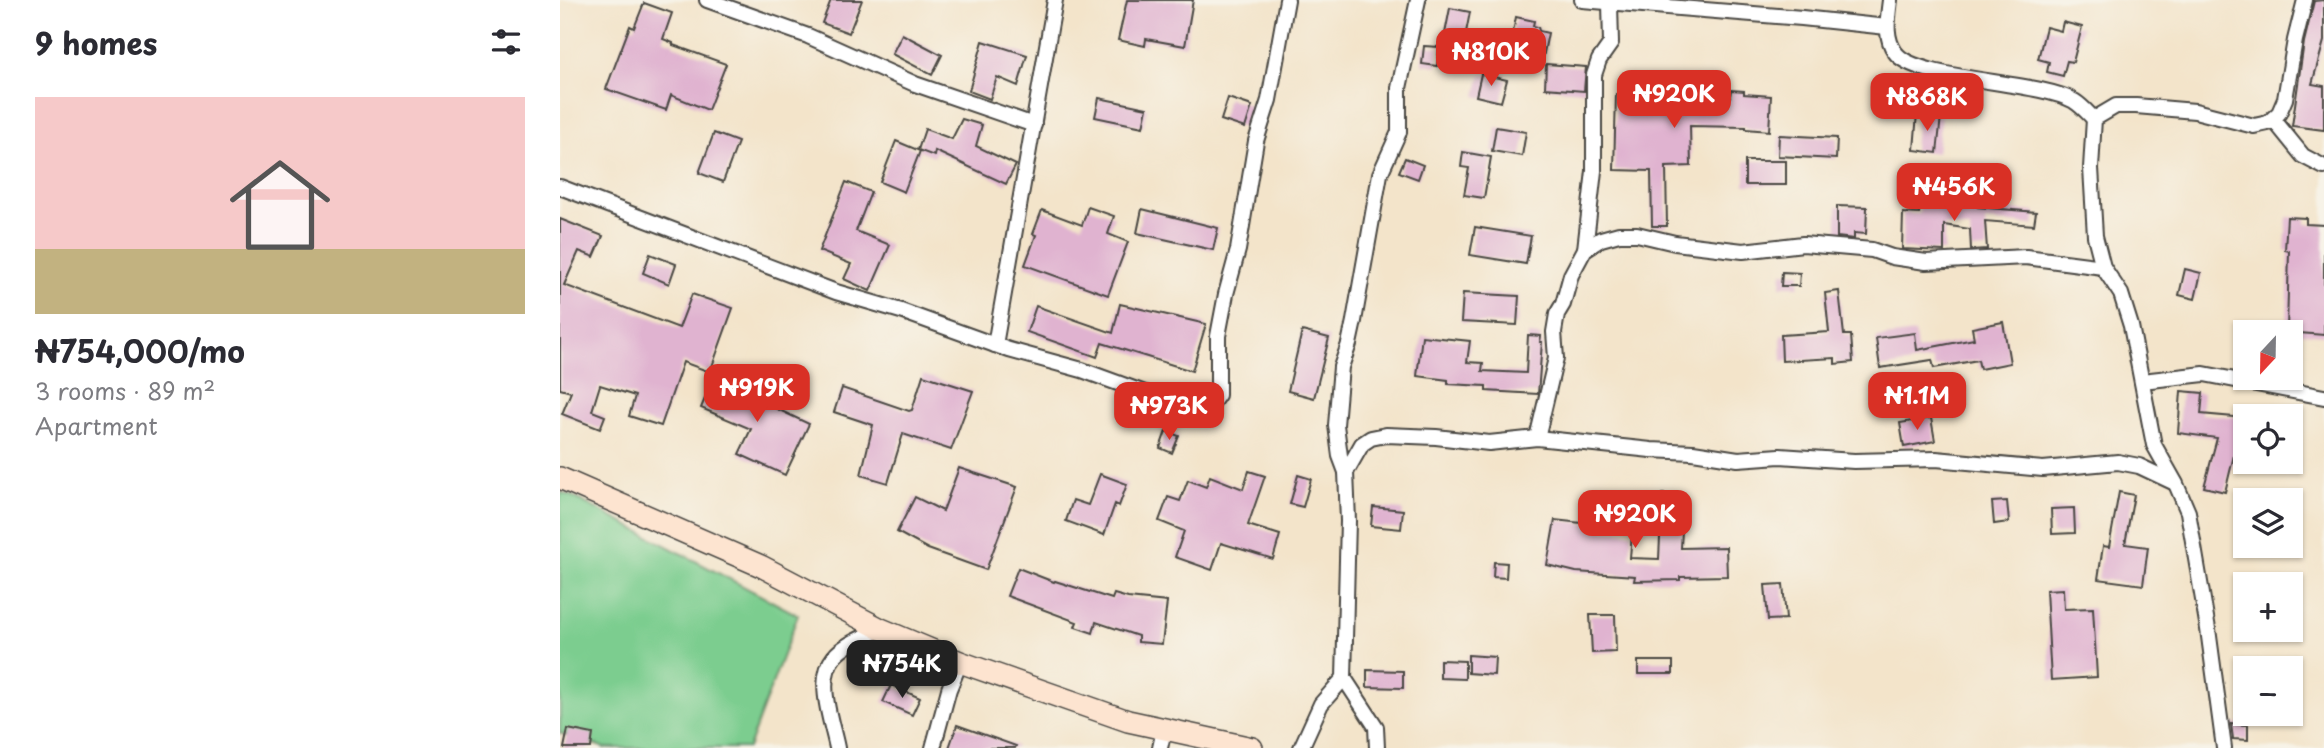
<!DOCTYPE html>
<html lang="en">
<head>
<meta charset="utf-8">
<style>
  :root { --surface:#fff; --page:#f7f7f7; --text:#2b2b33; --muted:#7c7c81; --accent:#d93025 }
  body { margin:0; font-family:"Playpen Sans",sans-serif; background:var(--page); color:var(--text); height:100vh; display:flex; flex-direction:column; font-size:26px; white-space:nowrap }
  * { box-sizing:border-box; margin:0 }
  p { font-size:23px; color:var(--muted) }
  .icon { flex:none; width:38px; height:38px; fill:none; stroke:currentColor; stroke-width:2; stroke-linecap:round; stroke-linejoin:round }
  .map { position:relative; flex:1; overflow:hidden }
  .drawer { display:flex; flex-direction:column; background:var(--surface); width:560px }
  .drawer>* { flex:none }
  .needle { width:46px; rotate:202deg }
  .controls { position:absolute; left:1673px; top:320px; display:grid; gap:14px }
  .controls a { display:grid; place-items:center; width:70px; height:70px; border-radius:0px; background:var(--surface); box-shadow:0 2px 5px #0004; font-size:35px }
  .price { position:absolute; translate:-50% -60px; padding:0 16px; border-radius:14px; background:var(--accent); color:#fff; font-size:23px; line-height:46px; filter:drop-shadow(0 2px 4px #0008) }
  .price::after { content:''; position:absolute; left:50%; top:42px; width:21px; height:16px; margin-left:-10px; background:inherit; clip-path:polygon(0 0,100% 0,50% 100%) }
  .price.selected { background:#222; color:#fff }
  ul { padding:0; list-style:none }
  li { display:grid; align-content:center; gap:14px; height:371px; padding:0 35px }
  li span { display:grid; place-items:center; height:217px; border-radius:0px; color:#555 }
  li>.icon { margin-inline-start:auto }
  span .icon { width:126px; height:126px; fill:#fffc; stroke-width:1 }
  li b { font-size:30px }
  h2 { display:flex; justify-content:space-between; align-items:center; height:84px; padding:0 35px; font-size:30px }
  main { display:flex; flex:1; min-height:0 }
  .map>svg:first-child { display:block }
</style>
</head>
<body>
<main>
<section class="drawer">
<h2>9 homes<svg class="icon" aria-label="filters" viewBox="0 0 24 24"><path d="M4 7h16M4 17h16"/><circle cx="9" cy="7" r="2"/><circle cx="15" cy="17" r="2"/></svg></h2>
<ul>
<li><span style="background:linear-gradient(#f6c9c9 70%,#c2b280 0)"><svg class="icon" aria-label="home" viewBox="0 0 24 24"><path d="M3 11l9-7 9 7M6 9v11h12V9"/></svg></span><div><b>₦754,000/mo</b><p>3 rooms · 89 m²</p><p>Apartment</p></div></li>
</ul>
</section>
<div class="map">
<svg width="1764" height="748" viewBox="0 0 1764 748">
  <rect width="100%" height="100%" fill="#f7f3e8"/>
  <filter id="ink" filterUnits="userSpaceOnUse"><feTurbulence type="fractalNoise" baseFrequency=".0143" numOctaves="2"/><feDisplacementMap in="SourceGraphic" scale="14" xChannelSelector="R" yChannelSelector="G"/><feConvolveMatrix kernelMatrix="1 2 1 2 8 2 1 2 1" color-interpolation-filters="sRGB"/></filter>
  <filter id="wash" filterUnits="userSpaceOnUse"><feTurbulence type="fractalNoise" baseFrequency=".00686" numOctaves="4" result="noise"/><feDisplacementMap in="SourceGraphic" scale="28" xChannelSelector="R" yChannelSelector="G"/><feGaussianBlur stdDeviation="1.57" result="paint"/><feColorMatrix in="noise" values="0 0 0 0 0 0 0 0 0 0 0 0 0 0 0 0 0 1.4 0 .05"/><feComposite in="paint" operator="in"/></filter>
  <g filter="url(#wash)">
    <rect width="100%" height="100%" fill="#f3e4ca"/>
    <path fill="#7ccd8f" stroke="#547c5d" stroke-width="2" d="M0 492 12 496 238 615 188 748H45L0 733Z"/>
    <g id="blocks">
      <g fill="#e0b3d0">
        <path d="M271 0H302L289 33 262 23Z"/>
        <path d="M567 0H633L625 46 586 39 585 46 558 40Z"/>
        <path d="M1764 0V41L1752 84 1764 86V130L1732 126 1744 42 1754 1Z"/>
        <path d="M84 3 112 13 103 39 113 43V45L166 64 148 110 111 95 106 110 46 89 70 26 74 28Z"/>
        <path d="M890 8 910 12 902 53 882 49Z"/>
        <path d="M956 17 974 21 973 26 978 27 979 31 988 33 982 63 948 57Z"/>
        <path d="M1503 22 1522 27 1513 62 1507 61 1503 76 1487 72 1489 62 1478 59 1486 27 1501 31Z"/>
        <path d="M342 34 382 55 372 75 332 54Z"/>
        <path d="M423 41 467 55 458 86 437 77 430 99 409 91Z"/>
        <path d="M864 46 879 47 877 66 862 64Z"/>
        <path d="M986 64 1026 67 1024 91 985 88Z"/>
        <path d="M921 74 947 80 941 102 916 96Z"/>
        <path d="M1083 76 1117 78 1116 99H1170L1171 90 1184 91V94L1211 96 1209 131 1186 129V127L1130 126 1131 166 1106 167 1107 226H1092L1091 171 1054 170 1056 94 1083 95Z"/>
        <path d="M539 98 587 108 583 127 535 117Z"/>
        <path d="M668 98 692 106 685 128 661 120Z"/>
        <path d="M1357 113 1381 116 1377 153 1354 150Z"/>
        <path d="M402 119 422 125 416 146 456 165 446 184 375 151 374 156 358 150 365 129 392 139Z"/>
        <path d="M936 127 966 132 962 156 932 151Z"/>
        <path d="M154 133 178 142 163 182 139 173Z"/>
        <path d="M1219 135 1277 138 1276 159 1218 156Z"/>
        <path d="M336 141 360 151 344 192 320 182Z"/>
        <path d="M903 152 931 157 924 198 904 195 909 168 901 167Z"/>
        <path d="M845 158 863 165 858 179 839 172Z"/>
        <rect x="1185" y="161" width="41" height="24"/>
        <path d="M286 182 311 192 296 231 330 245 310 291 284 279 291 264 259 251Z"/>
        <path d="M1361 196 1419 204 1418 207 1476 212 1474 225 1425 221 1427 249 1411 250 1410 229 1384 225V251L1342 249 1343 213 1359 214Z"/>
        <path d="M1277 206 1307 207 1306 234 1294 233V239L1277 237Z"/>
        <path d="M528 207 554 216 548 234 568 242 548 295 465 265 476 235 473 234 482 210 522 225Z"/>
        <path d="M582 209 658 228 653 250 577 233Z"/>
        <path d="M1727 217 1746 218V224L1764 225V335L1727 332 1729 251 1725 250Z"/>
        <path d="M0 219 43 236 34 257 19 251 4 285 119 328 132 294 173 308 150 372 123 362 101 426 69 416 75 396 40 385 32 411 45 416 40 429 2 414 11 392 0 389Z"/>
        <path d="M915 227 971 236 966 264 910 255Z"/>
        <path d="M90 254 116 264 109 284 83 273Z"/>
        <path d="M1625 269 1641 273 1635 299 1619 295Z"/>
        <path d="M1222 272 1240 273 1239 286H1221Z"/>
        <path d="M1279 291 1284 335H1291L1293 362 1275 364V358L1222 361 1221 335 1269 332 1265 293Z"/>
        <path d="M903 293 959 296 957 325 901 322Z"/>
        <path d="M560 304 646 324 632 371 542 343 537 357 467 332 476 306 553 333Z"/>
        <path d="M1443 322 1450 363 1420 369 1418 360 1374 368 1372 360 1320 368 1316 338 1355 333 1357 350 1414 339 1412 328Z"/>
        <path d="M742 331 769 338 754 398 728 391Z"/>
        <path d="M968 335 981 336 980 342H982L978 394 926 391V386L888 384V380L857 376 862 336 910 341 907 362 923 363 922 371 966 373Z"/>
        <path d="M155 374 201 393 198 400 249 424 225 475 179 454 191 429 141 408Z"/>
        <path d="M363 375 413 391 391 450 343 434 328 483 301 475 313 425 274 412 282 388 349 411 352 410Z"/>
        <path d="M1621 391 1643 393 1641 414 1685 418V445L1677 443 1665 492 1644 487 1657 438 1618 433Z"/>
        <path d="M1371 418 1375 441 1344 447 1340 423Z"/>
        <path d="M606 431 619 436 612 453 600 448Z"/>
        <path d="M399 468 457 487 426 570 368 549 337 532 355 497 383 511Z"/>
        <path d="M689 471 705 476 688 525 720 535 713 559 661 543 652 570 615 557 624 531 599 521 608 497 620 501 628 480 646 487 650 476 683 489Z"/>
        <path d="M540 474 567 484 559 506 555 504 544 535 506 521 513 500 528 505Z"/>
        <path d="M738 475 751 479 743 507 730 504Z"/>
        <path d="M1559 492 1574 495 1565 544 1588 547 1583 585 1538 579 1543 546 1549 547Z"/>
        <path d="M1102 494 1124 495 1121 548 1166 547 1167 576 1120 577V580L1074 581 1075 576 1016 572 987 565 995 520 1030 524V530L1072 533 1070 558 1099 559Z"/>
        <path d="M1447 501 1449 522 1434 524 1432 502Z"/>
        <path d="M813 507 843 510 841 529 811 526Z"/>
        <path d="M1514 508 1515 533 1492 534 1491 509Z"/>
        <path d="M934 562 947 563 946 578 933 577Z"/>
        <path d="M458 568 494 582 495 581 552 599 554 594 568 598 607 602 602 644 578 642V636L536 622 533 633 515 627 517 622 447 596Z"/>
        <path d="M1223 584 1226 619 1208 620 1205 585Z"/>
        <path d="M1503 589 1504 609 1533 608 1537 677 1491 680 1486 590Z"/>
        <path d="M1030 615H1055L1056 652 1032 653Z"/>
        <path d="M908 655 935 657 934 675 908 673Z"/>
        <path d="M880 660 905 661V679L880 678Z"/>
        <rect x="1078" y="661" width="35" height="13"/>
        <path d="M807 670 843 671V688L807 687Z"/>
        <path d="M331 685 360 698 352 715 323 702Z"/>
        <path d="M1671 724 1688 725V740L1673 739Z"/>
        <path d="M397 725 456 746 455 748H389Z"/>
        <path d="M8 729 33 734 31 748H4Z"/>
      </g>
    </g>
  </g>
  <g filter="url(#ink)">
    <use href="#blocks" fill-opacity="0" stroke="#494743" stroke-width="2"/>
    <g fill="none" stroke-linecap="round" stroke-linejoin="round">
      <defs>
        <g id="minor">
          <path d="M147 0 248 36 355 84 474 125"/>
          <path d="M1022 0 1242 18 1327 27"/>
          <path d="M1330 0C1328 18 1324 36 1335 52 1354 81 1477 80 1514 101 1522 106 1527 112 1534 119"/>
          <path d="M1713 119 1743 156 1764 167"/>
          <path d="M0 187 276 292 341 311 449 350 522 370 585 393 633 407 650 406 658 395V336L666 294 678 250 696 141 709 100 727 0"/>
          <path d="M1025 249 1034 171V75L1039 60 1051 43 1050 3"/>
          <path d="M435 345 495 0"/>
          <path d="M1582 381 1644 374 1764 397"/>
          <path d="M977 438 996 358 994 332 997 314 1003 304 1011 275 1025 249 1041 239 1059 234H1077L1115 243 1183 251 1243 244 1312 250 1332 257 1366 262 1466 257 1543 267"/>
          <path d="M786 472 802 444 811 438 826 435 876 437 929 443 977 438 1091 450 1133 452 1178 459 1220 456 1294 461 1376 459 1483 469 1558 462 1579 466 1615 483"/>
          <path d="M784 678 816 727 817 748"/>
          <path d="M277 748C272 722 255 680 274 657 284 644 307 636 321 629"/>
          <path d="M373 748 389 689 400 662"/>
          <path d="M600 748 604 730"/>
          <path d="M741 748 761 704 784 678 788 521 786 472 780 456 776 425 781 367 789 344 794 321 820 174 839 132V88L858 0"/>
          <path d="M1664 748 1648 629 1628 512 1616 484 1594 445 1571 326 1561 294 1543 267 1535 236 1531 168 1534 119 1556 106H1576L1635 111 1694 126 1708 123 1719 113 1725 99 1735 40 1745 0"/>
        </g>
        <path id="secondary" d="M0 478 201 566 321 629 400 662 568 721 692 748"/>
      </defs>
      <use href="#minor" stroke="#494743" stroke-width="18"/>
      <use href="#secondary" stroke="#494743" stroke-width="24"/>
      <use href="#minor" stroke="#fff" stroke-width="14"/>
      <use href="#secondary" stroke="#fde4d0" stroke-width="21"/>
    </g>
  </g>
</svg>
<div class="controls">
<a><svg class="needle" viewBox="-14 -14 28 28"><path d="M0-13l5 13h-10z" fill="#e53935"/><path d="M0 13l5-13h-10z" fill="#7c7c81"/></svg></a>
<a><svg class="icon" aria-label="locate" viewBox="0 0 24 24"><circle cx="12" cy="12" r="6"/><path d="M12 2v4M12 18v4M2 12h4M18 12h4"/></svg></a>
<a><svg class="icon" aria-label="layers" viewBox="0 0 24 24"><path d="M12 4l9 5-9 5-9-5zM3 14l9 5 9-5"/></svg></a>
<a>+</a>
<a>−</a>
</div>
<b class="price" style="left:931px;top:88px">₦810K</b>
<b class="price" style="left:1114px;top:130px">₦920K</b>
<b class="price" style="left:1367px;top:133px">₦868K</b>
<b class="price" style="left:1394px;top:223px">₦456K</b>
<b class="price" style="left:197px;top:424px">₦919K</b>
<b class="price" style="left:1357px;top:432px">₦1.1M</b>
<b class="price" style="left:609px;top:442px">₦973K</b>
<b class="price" style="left:1075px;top:550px">₦920K</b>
<b class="price selected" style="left:342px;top:700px">₦754K</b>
</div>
</main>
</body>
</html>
